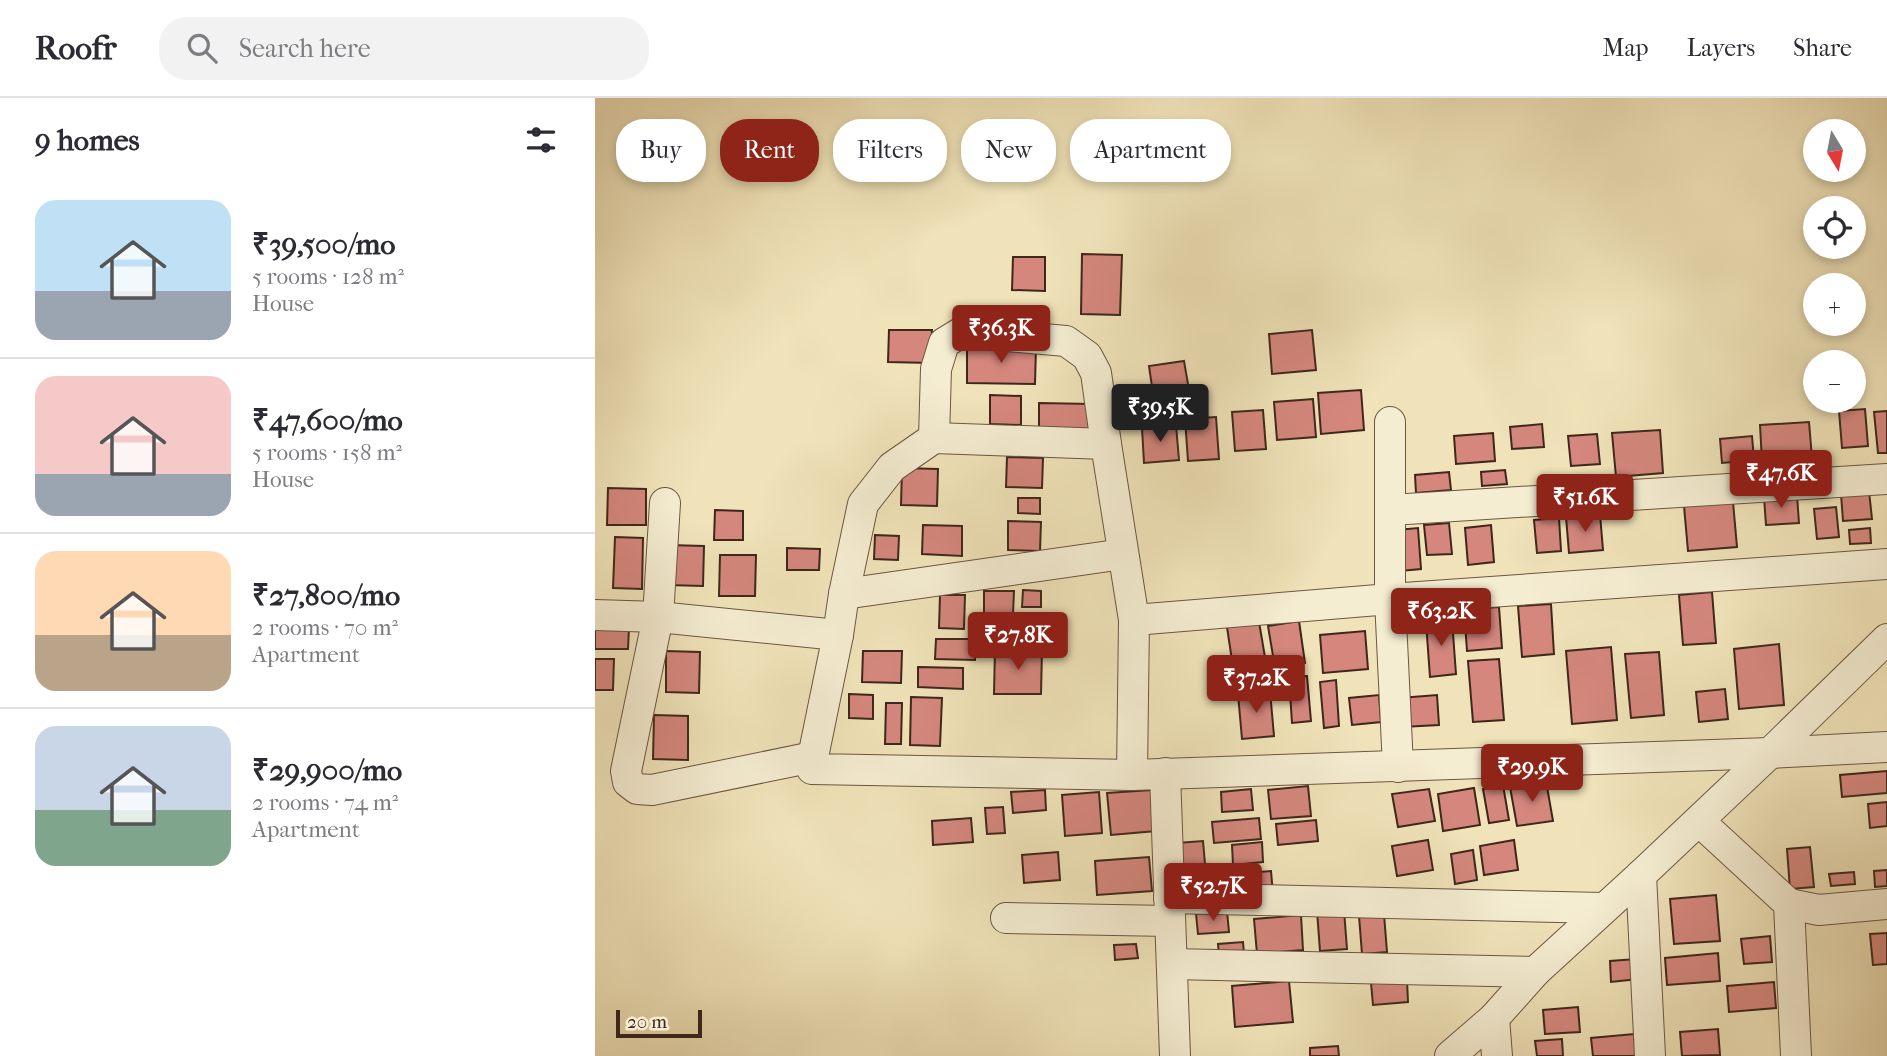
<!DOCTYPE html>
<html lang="en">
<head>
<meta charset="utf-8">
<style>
  :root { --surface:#fff; --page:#f2f2f3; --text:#2b2b33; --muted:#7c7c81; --line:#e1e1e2; --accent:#8f2418 }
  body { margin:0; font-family:"IM FELL French Canon",serif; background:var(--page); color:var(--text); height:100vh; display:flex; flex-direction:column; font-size:26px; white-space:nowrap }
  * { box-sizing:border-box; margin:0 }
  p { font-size:23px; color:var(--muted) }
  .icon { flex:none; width:38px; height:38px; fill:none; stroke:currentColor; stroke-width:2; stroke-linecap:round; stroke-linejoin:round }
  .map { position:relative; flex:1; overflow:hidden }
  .sheet { display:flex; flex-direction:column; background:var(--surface); width:595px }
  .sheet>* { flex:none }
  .banner { position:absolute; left:21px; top:21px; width:665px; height:63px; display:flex; gap:14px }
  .needle { width:46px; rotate:170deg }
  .tools { position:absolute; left:1208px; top:21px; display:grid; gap:14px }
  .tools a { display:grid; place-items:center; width:63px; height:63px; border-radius:50%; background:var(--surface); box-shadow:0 4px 10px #0003; font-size:35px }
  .scale { position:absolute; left:21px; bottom:18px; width:86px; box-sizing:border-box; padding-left:7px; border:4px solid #3f271a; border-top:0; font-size:19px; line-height:24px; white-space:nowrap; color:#3f271a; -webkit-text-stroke:5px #f5edd2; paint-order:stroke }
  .price { position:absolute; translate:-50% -60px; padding:0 16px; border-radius:7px; background:var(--accent); color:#fff; font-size:23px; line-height:46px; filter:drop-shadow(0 2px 4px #0008) }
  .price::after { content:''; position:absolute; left:50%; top:42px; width:21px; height:16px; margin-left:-10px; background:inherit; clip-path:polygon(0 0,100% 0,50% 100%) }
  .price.on { background:#222; color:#fff }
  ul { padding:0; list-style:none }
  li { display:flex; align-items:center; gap:21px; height:175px; padding:0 35px }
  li+li { border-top:2px solid var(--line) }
  li span { display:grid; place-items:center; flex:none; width:196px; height:140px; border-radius:21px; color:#555 }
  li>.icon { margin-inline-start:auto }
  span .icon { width:84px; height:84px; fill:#fffc; stroke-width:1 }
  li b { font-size:30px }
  h2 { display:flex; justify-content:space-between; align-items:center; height:84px; padding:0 35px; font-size:30px }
  .chip { padding:0 24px; border-radius:28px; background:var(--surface); box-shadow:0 4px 10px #0003; font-size:24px; line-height:63px }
  .chip.on { background:var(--accent); color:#fff }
  header { display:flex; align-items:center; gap:42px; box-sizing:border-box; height:98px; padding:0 35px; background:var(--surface); border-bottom:2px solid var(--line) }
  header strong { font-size:33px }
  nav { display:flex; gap:38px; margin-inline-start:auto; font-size:24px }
  .search { width:490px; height:63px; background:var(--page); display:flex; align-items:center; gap:18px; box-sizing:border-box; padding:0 24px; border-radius:28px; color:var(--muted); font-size:26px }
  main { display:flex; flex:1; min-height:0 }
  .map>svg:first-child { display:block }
</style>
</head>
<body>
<header>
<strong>Roofr</strong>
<div class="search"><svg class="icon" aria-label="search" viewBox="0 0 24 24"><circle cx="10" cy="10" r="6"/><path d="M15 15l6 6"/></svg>Search here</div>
<nav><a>Map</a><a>Layers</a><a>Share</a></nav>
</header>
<main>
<section class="sheet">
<h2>9 homes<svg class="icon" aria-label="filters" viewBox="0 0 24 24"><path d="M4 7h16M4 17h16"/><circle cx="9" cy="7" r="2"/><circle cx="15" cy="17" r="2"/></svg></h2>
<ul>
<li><span style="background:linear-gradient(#bfe0f5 65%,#9aa5b1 0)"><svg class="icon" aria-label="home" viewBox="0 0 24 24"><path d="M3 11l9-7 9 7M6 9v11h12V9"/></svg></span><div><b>₹39,500/mo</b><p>5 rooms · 128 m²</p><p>House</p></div></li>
<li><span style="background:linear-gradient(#f6c9c9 70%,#9aa5b1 0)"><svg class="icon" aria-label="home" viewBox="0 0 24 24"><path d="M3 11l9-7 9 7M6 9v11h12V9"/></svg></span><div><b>₹47,600/mo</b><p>5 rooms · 158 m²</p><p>House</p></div></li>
<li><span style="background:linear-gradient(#ffd9b3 60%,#b9a48a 0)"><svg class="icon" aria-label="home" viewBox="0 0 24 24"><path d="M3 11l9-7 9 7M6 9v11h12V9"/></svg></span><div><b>₹27,800/mo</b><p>2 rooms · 70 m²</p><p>Apartment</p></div></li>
<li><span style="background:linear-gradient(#c9d6e8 60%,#7fa58c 0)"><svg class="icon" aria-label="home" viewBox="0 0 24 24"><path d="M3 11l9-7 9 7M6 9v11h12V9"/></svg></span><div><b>₹29,900/mo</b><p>2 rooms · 74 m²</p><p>Apartment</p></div></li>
</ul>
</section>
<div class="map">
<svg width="1292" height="958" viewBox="0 0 1292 958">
  <rect width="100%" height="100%" fill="#f0e3b9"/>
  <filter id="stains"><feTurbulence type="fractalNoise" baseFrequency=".00286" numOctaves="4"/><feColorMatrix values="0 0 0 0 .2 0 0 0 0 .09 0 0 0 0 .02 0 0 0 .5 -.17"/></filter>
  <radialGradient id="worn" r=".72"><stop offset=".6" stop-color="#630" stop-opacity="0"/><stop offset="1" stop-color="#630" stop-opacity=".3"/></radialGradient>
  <g fill="#d5877e" stroke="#3f271a" stroke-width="2">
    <path d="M487 156 527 157 525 217 486 216Z"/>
    <path d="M418 159H450V193L417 192Z"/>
    <path d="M294 232H337L336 265 293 264Z"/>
    <path d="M717 232 721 272 677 276 674 236Z"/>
    <path d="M372 248 441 249 440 286 372 285Z"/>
    <path d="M589 263 595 298 559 303 554 268Z"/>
    <path d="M766 292 769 332 726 336 723 295Z"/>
    <path d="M395 297 426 298V327L395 326Z"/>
    <path d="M718 301 721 339 682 342 679 304Z"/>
    <path d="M444 305 497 306 496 335 444 333Z"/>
    <path d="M1270 311 1273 348 1247 350 1244 313Z"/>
    <path d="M668 312 671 351 640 353 637 314Z"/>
    <path d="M1292 313V355H1283L1279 314Z"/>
    <path d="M621 319 624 361 593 363 590 321Z"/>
    <path d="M1214 324 1217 360 1167 364 1165 327Z"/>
    <path d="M947 326 949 349 917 351 915 329Z"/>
    <path d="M581 327 584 362 549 365 547 330Z"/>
    <path d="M1065 332 1068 375 1021 379 1017 335Z"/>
    <path d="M898 335 900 363 861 366 859 338Z"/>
    <path d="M1002 336 1005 366 976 368 973 338Z"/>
    <path d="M1157 338 1159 362 1127 365 1125 341Z"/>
    <path d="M412 359 448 360 447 390 411 389Z"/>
    <path d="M307 370 343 371 342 408 306 407Z"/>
    <path d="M910 372 912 386 887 388 886 374Z"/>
    <path d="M854 374 856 392 821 395 820 377Z"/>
    <path d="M13 390 51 391V427H12Z"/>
    <path d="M1274 393 1277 421 1248 423 1246 396Z"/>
    <path d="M1202 397 1204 425 1171 427 1169 399Z"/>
    <path d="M423 400H445V416L423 415Z"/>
    <path d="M1138 404 1142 449 1093 453 1089 408Z"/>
    <path d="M1241 409 1244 439 1222 441 1219 411Z"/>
    <path d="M120 412 148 413V442H119Z"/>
    <path d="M1005 416 1008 452 974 455 971 419Z"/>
    <path d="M964 420 966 453 942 455 939 422Z"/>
    <path d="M413 423 446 424 445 453 413 452Z"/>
    <path d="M854 425 857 456 832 457 829 427Z"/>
    <path d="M328 427 367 428V458L327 456Z"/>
    <path d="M896 427 899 464 873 467 870 430Z"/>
    <path d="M823 430 826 471 805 473 802 432Z"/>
    <path d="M1275 430 1276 445 1255 446 1254 432Z"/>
    <path d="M280 437 304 438 303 462 279 461Z"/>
    <path d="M20 439 48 440 47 491 18 490Z"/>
    <path d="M73 447 109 448 108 488 72 487Z"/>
    <path d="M192 450 225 451 224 472H192Z"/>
    <path d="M125 457H161L160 498H124Z"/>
    <path d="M428 492 446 493V509H427Z"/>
    <path d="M389 493H419L418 516 389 515Z"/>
    <path d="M1117 494 1121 545 1088 547 1084 497Z"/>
    <path d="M345 497H370L369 531 344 530Z"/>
    <path d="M956 506 959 556 927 559 923 508Z"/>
    <path d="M904 509 907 550 872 553 869 511Z"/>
    <path d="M421 518 448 519V539H421Z"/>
    <path d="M857 522 861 576 835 579 831 524Z"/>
    <path d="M704 523 710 565 680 570 673 528Z"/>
    <path d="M664 524 672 571 639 576 632 529Z"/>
    <path d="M0 528 34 529 33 551H0Z"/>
    <path d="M770 533 773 571 728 575 725 537Z"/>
    <path d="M341 541H381L380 562 340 561Z"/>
    <path d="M1184 546 1189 607 1144 611 1139 551Z"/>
    <path d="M1016 549 1022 622 977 626 971 553Z"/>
    <path d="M400 551 447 552 446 596H399Z"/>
    <path d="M71 553 105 554 104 595 71 594Z"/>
    <path d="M268 553H307L306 585 267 584Z"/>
    <path d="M1064 554 1069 617 1036 620 1030 556Z"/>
    <path d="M0 561H19L18 592H0Z"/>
    <path d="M904 561 909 622 878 624 873 563Z"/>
    <path d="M323 569 368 570V591L323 589Z"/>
    <path d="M712 578 716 623 697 625 694 579Z"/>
    <path d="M741 582 744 628 729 630 725 584Z"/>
    <path d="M1130 591 1133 621 1104 624 1101 594Z"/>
    <path d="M675 593 679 638 647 641 643 596Z"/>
    <path d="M254 596 278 597V621L254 620Z"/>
    <path d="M784 597 786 624 757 627 754 600Z"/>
    <path d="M842 597 844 627 807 629 805 600Z"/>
    <path d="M316 599 347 600 345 648 315 647Z"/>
    <path d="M291 605H307L306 646H290Z"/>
    <path d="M59 617 93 618V662L58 661Z"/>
    <path d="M1292 673V695L1247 699 1245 677Z"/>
    <path d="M951 683 958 723 922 728 915 689Z"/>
    <path d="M908 687 914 722 894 725 888 691Z"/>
    <path d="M713 688 716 718 676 721 673 692Z"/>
    <path d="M879 690 885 727 848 733 843 696Z"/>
    <path d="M656 691 658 712 627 714 626 694Z"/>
    <path d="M834 691 840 723 803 729 797 696Z"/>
    <path d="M450 692 451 712 418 715 416 694Z"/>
    <path d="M557 692 561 733 516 737 512 695Z"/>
    <path d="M504 694 507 735 470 738 467 697Z"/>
    <path d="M1292 704V728L1275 730 1273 706Z"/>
    <path d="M408 709 410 735 392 736 390 710Z"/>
    <path d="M376 720 378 744 338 747 337 723Z"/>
    <path d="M664 720 666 741 619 745 617 724Z"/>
    <path d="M721 722 723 743 683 747 681 726Z"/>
    <path d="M833 742 838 772 802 778 797 748Z"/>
    <path d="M919 742 923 772 889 777 885 748Z"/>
    <path d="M608 743 612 789 586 791 582 745Z"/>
    <path d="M667 744 668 764 638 767 637 747Z"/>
    <path d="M1215 749 1219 789 1195 791 1192 751Z"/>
    <path d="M878 752 882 782 860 786 856 756Z"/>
    <path d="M463 754 465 782 429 785 427 757Z"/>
    <path d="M554 759 557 793 502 797 500 763Z"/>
    <path d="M1292 772V788L1280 789 1279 773Z"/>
    <path d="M676 773 678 796 642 799 641 776Z"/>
    <path d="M1259 774 1260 786 1236 788 1234 776Z"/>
    <path d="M1121 797 1125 843 1079 846 1075 801Z"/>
    <path d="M749 812 752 851 725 853 722 813Z"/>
    <path d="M632 813 634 834 603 836 601 816Z"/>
    <path d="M789 816 792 854 767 856 764 818Z"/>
    <path d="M706 817 708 852 662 856 659 821Z"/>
    <path d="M1292 835V866L1278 867 1275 836Z"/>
    <path d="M1175 838 1177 864 1149 866 1146 841Z"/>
    <path d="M648 844 649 856 624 858 623 846Z"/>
    <path d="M541 846 543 860 520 862 519 847Z"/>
    <path d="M1123 855 1125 883 1072 887 1070 860Z"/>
    <path d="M1041 861 1043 881 1016 884 1015 863Z"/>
    <path d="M812 882 813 904 778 907 776 885Z"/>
    <path d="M694 883 698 924 640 929 637 888Z"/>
    <path d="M1179 884 1181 910 1134 914 1132 888Z"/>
    <path d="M983 909 985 934 950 936 948 912Z"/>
    <path d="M1123 931 1125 957 1087 958 1085 934Z"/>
    <path d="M1039 936 1041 958H998L996 940Z"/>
    <path d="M967 941 968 958H942L940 943Z"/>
    <path d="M743 948 744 958H715V950Z"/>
  </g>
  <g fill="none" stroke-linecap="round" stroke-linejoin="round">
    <defs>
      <g id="minor">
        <path d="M795 324V501L803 669"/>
        <path d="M339 340 511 346"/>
        <path d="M70 405 63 519 31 673 33 684 42 691 57 692 218 659"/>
        <path d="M796 412 1292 381"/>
        <path d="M249 496 528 456"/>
        <path d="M0 517 63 519 243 537 218 659 217 671 537 677 1175 655 1292 649"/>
        <path d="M539 522 795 501 1292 466"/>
        <path d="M243 537 249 496 268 406 297 369 339 340 341 271 349 245 367 234 471 243 492 258 501 275 511 346 539 522 537 677"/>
        <path d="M570 675 580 958"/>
        <path d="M1104 723 1194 806 1201 958"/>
        <path d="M1046 777 1055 958"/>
        <path d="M574 800 1009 810"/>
        <path d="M1194 806 1224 812 1292 806"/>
        <path d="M411 820 575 823"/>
        <path d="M577 866 940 874"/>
        <path d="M899 920 902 958"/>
        <path d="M855 958 899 920 940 874 1046 777 1175 655 1292 541"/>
      </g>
    </defs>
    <use href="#minor" stroke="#6b5642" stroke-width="32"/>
    <use href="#minor" stroke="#f5edd2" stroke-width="30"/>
  </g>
  <rect width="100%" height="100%" filter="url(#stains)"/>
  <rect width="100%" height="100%" fill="url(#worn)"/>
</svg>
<div class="tools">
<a><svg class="needle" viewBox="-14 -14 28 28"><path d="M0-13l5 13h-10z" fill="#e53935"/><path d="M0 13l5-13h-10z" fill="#7c7c81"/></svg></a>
<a><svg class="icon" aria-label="locate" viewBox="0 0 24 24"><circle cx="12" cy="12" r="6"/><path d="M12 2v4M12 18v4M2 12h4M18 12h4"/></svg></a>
<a>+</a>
<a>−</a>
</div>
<div class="scale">20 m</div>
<b class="price" style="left:406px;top:267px">₹36.3K</b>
<b class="price on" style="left:565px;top:346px">₹39.5K</b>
<b class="price" style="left:1186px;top:412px">₹47.6K</b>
<b class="price" style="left:990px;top:436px">₹51.6K</b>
<b class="price" style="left:846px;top:550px">₹63.2K</b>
<b class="price" style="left:423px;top:574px">₹27.8K</b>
<b class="price" style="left:661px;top:617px">₹37.2K</b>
<b class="price" style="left:937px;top:706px">₹29.9K</b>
<b class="price" style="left:618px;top:825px">₹52.7K</b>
<div class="banner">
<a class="chip">Buy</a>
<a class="chip on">Rent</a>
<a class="chip">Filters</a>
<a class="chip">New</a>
<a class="chip">Apartment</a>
</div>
</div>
</main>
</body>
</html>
